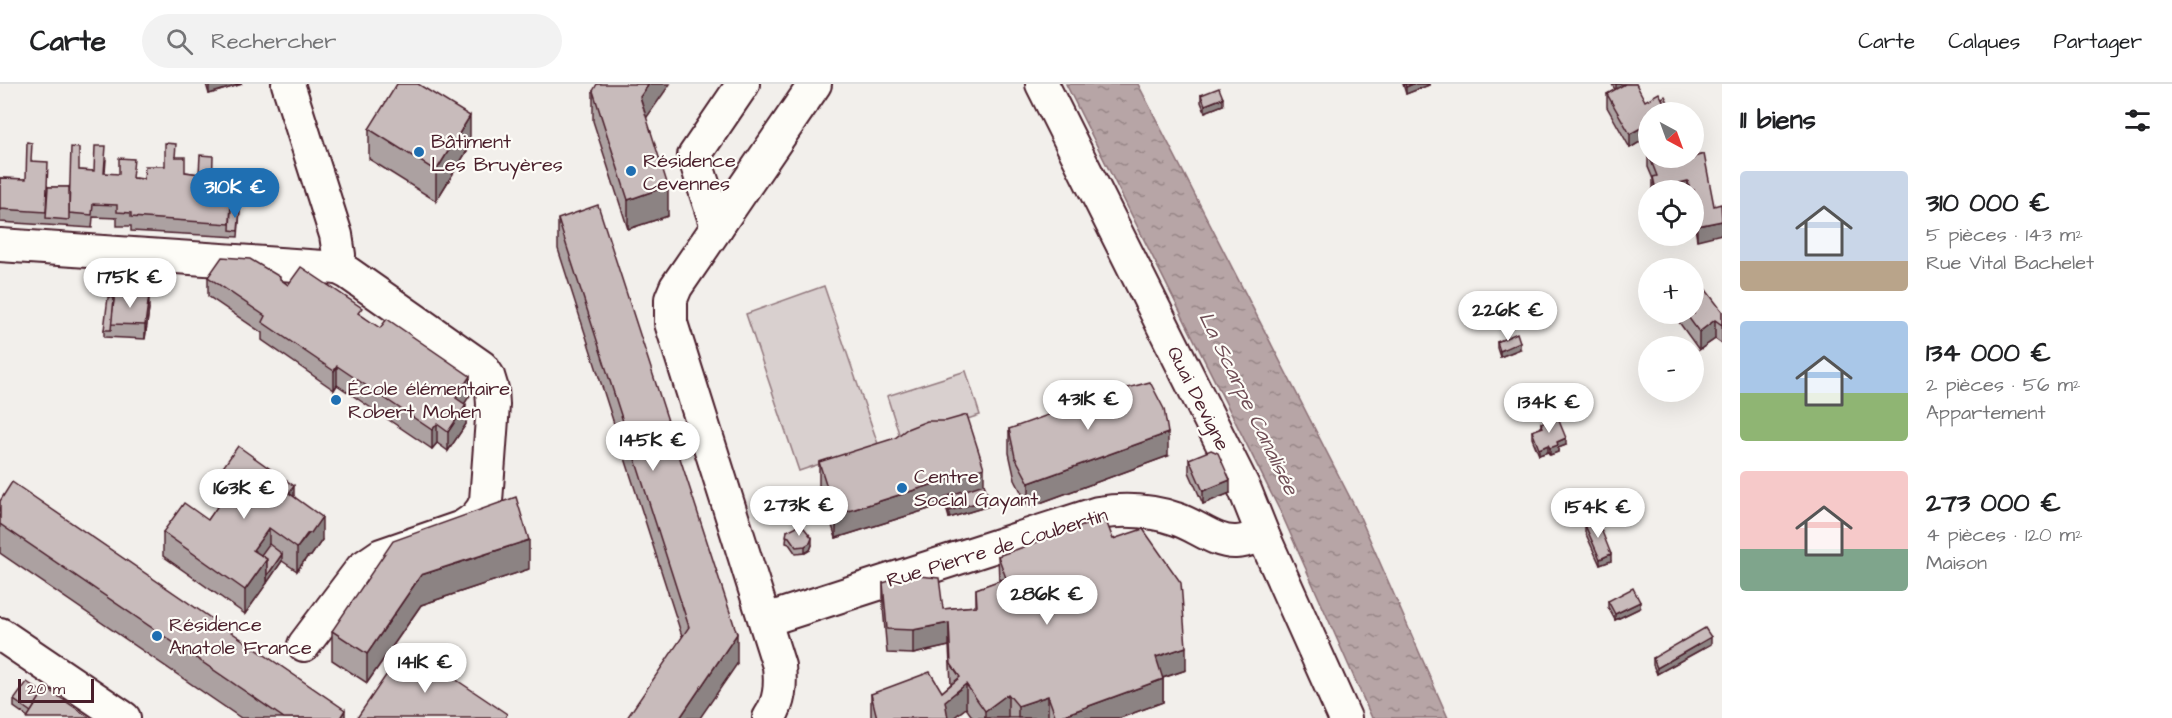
<!DOCTYPE html>
<html lang="fr">
<head>
<meta charset="utf-8">
<style>
  :root { --surface:#fff; --page:#f2f2f2; --text:#202124; --muted:#757577; --line:#e0e0e0; --accent:#1f6fb2 }
  body { margin:0; font-family:"Architects Daughter",sans-serif; background:var(--page); color:var(--text); height:100vh; display:flex; flex-direction:column; font-size:22px; white-space:nowrap }
  * { box-sizing:border-box; margin:0 }
  p { font-size:20px; color:var(--muted) }
  .icon { flex:none; width:33px; height:33px; fill:none; stroke:currentColor; stroke-width:2; stroke-linecap:round; stroke-linejoin:round }
  .map { position:relative; flex:1; overflow:hidden }
  .drawer { display:flex; flex-direction:column; background:var(--surface); width:450px }
  .drawer>* { flex:none }
  .needle { width:39px; rotate:139deg }
  .tools { position:absolute; left:1638px; top:18px; display:grid; gap:12px }
  .tools a { display:grid; place-items:center; width:66px; height:66px; border-radius:50%; background:var(--surface); box-shadow:0 6px 24px #0002; font-size:30px }
  .scale { position:absolute; left:18px; bottom:15px; width:76px; box-sizing:border-box; padding-left:6px; border:3px solid #4a1f2b; border-top:0; font-size:16px; line-height:21px; white-space:nowrap; color:#4a1f2b; -webkit-text-stroke:4px #fdfcf7; paint-order:stroke }
  .price { position:absolute; translate:-50% -51px; padding:0 14px; border-radius:21px; background:#fff; color:#222; font-size:20px; line-height:39px; filter:drop-shadow(0 2px 3px #0008) }
  .price::after { content:''; position:absolute; left:50%; top:36px; width:18px; height:14px; margin-left:-9px; background:inherit; clip-path:polygon(0 0,100% 0,50% 100%) }
  .price.active { background:var(--accent); color:#fff }
  ul { padding:0; list-style:none }
  li { display:flex; align-items:center; gap:18px; height:150px; padding:0 18px }
  li span { display:grid; place-items:center; flex:none; width:168px; height:120px; border-radius:6px; color:#555 }
  li>.icon { margin-inline-start:auto }
  span .icon { width:72px; height:72px; fill:#fffc; stroke-width:1 }
  li b { font-size:26px }
  h2 { display:flex; justify-content:space-between; align-items:center; height:72px; padding:0 18px; font-size:26px }
  header { display:flex; align-items:center; gap:36px; box-sizing:border-box; height:84px; padding:0 30px; background:var(--surface); border-bottom:2px solid var(--line) }
  header strong { font-size:28px }
  nav { display:flex; gap:33px; margin-inline-start:auto; font-size:21px }
  .search { width:420px; height:54px; background:var(--page); display:flex; align-items:center; gap:15px; box-sizing:border-box; padding:0 21px; border-radius:33px; color:var(--muted); font-size:22px }
  main { display:flex; flex:1; min-height:0 }
  .map>svg:first-child { display:block }
</style>
</head>
<body>
<header>
<strong>Carte</strong>
<div class="search"><svg class="icon" aria-label="search" viewBox="0 0 24 24"><circle cx="10" cy="10" r="6"/><path d="M15 15l6 6"/></svg>Rechercher</div>
<nav><a>Carte</a><a>Calques</a><a>Partager</a></nav>
</header>
<main>
<div class="map">
<svg width="1722" height="634" viewBox="0 0 1722 634">
  <defs>
    <pattern id="water-ripples" width="26" height="14" patternUnits="userSpaceOnUse" patternTransform="scale(1.5)"><rect width="26" height="14" fill="#b7a5a6"/><path d="M2 4q2-2 4 0t4 0M15 11q2-2 4 0t4 0" fill="none" stroke="#978687"/></pattern>
  </defs>
  <rect width="100%" height="100%" fill="#f2efeb"/>
  <filter id="ink" filterUnits="userSpaceOnUse"><feTurbulence type="fractalNoise" baseFrequency=".0167" numOctaves="2"/><feDisplacementMap in="SourceGraphic" scale="12" xChannelSelector="R" yChannelSelector="G"/><feConvolveMatrix kernelMatrix="1 2 1 2 8 2 1 2 1" color-interpolation-filters="sRGB"/></filter>
  <g filter="url(#ink)">
    <g fill="#d9d0cf" stroke="#92787d" stroke-width="1.5">
      <path d="M824 202 878 360 799 387 746 230Z"/>
      <path d="M966 287 980 331 901 356 887 312Z"/>
    </g>
    <path fill="url(#water-ripples)" stroke="#8b6f75" stroke-width="1.5" d="M1066 0H1138L1360 433 1448 634H1372L1282 431Z"/>
    <g fill="none" stroke-linecap="round" stroke-linejoin="round">
      <defs>
        <g id="minor">
          <path d="M288 0 336 151 339 171 338 184 348 189 482 283 488 292 492 305 493 321 486 417C481 430 474 436 462 443L381 471 362 484 304 561"/>
          <path d="M1042 0 1245 406 1263 451 1345 634"/>
          <path d="M717 143 694 72 743 0"/>
          <path d="M0 161 338 184"/>
          <path d="M766 536 1098 429C1125 425 1150 426 1176 435 1196 441 1215 459 1236 458 1245 458 1255 454 1263 451"/>
          <path d="M0 550 124 634"/>
          <path d="M769 634C780 618 781 601 779 582L671 239V215L676 203 815 0"/>
        </g>
      </defs>
      <use href="#minor" stroke="#4a1f2b" stroke-width="36"/>
      <use href="#minor" stroke="#fdfcf7" stroke-width="32"/>
    </g>
    <g fill="#aca1a1" stroke="#4a1f2b" stroke-width="1.5">
      <path d="M206 0H242L209 10Z"/>
      <path d="M1403 0H1429V1L1406 10Z"/>
      <path d="M1612 0H1636L1648 28V53L1630 64 1607 23V10L1615 6Z"/>
      <path d="M593 7 646 34 668 132 628 145 593 37Z"/>
      <path d="M1201 11 1223 21 1205 28 1201 18Z"/>
      <path d="M369 45 470 62 436 117 369 75Z"/>
      <path d="M1648 70V74H1677L1680 80 1685 79V75L1704 70 1697 156 1694 138V106H1653V95L1648 83Z"/>
      <path d="M176 73 185 88 199 90 213 85V106L221 117 231 124 240 125 238 153 131 147V142H117V134L93 133 92 144 0 138V94L26 95 32 77 48 103H69L79 86 94 87 106 76 105 89 133 94 144 95 165 82Z"/>
      <path d="M558 135 737 580 682 552 558 165Z"/>
      <path d="M160 188 159 202 122 200V193Z"/>
      <path d="M208 193 280 195 288 201 362 232 470 311 464 320 466 340 448 367 437 359 432 365 337 301 334 306 262 256V249L208 212Z"/>
      <path d="M114 214 149 225 145 255 104 253V246Z"/>
      <path d="M1722 227V260L1715 255 1699 266 1676 234V230H1694Z"/>
      <path d="M1497 258 1520 265 1500 273 1497 264Z"/>
      <path d="M1541 339 1566 361 1558 364V368L1550 371 1548 368 1539 371 1532 354V347L1541 344Z"/>
      <path d="M1009 345 1168 372 1029 423 1015 396 1009 369Z"/>
      <path d="M1189 375 1230 409 1203 420 1189 388Z"/>
      <path d="M819 378 984 401 989 422 949 434 945 420 836 454 819 401Z"/>
      <path d="M219 389 294 412 322 456 311 472 307 473 297 487 282 477 245 530 163 472V448L208 436 223 415 219 413Z"/>
      <path d="M0 417 345 634H241L0 469Z"/>
      <path d="M1585 441 1611 477 1600 481 1585 448Z"/>
      <path d="M787 447 812 461 810 466 805 469 796 470 789 460 786 459Z"/>
      <path d="M1113 455 1186 586 1163 594V618L1120 634H973L966 624 953 634H871V610L942 608 951 600 949 562 913 570 887 569 883 523V499L943 525 976 522V505L999 497 998 472Z"/>
      <path d="M529 485 421 521 367 599 332 576V547Z"/>
      <path d="M1608 517 1640 524 1615 536 1608 523Z"/>
      <path d="M1711 560 1657 590 1653 581V574Z"/>
      <path d="M43 609 28 633 14 623V616Z"/>
    </g>
    <g fill="#8c8383" stroke="#4a1f2b" stroke-width="1.5">
      <path d="M209 0H242L209 10Z"/>
      <path d="M649 0H670L640 43V13Z"/>
      <path d="M1413 0H1429V1L1406 10V3Z"/>
      <path d="M1616 0H1628L1616 7Z"/>
      <path d="M1223 14V21L1205 28V21Z"/>
      <path d="M470 32V62L436 117V87Z"/>
      <path d="M1648 40V53L1630 64V50Z"/>
      <path d="M1688 97V106H1672L1679 99Z"/>
      <path d="M668 102V132L628 145V116Z"/>
      <path d="M1722 137V150L1697 156V142Z"/>
      <path d="M149 211V225L145 255V241Z"/>
      <path d="M1715 236V255L1699 266V248Z"/>
      <path d="M1520 258V265L1500 273V267Z"/>
      <path d="M337 282V301L334 306V287Z"/>
      <path d="M470 292V311L456 333V314Z"/>
      <path d="M466 321V340L448 367V348Z"/>
      <path d="M437 340V359L432 365V346Z"/>
      <path d="M1168 349V372L1029 423V399Z"/>
      <path d="M1566 354V361L1558 364V368L1550 371V364L1557 358Z"/>
      <path d="M1548 361V368L1539 371V365Z"/>
      <path d="M984 384V407L945 413V420L836 454V431Z"/>
      <path d="M1230 396V409L1203 420V407Z"/>
      <path d="M294 402V425L289 409Z"/>
      <path d="M989 415V422L949 434V427Z"/>
      <path d="M322 433V456L311 472 307 473 297 487V464Z"/>
      <path d="M269 444V467L256 485 253 466Z"/>
      <path d="M812 454V461L810 466 805 469V462Z"/>
      <path d="M529 456V485L421 521 367 599V570L421 491Z"/>
      <path d="M282 470V477L267 499V492Z"/>
      <path d="M1611 470V477L1600 481V475Z"/>
      <path d="M267 475V499L245 530V506Z"/>
      <path d="M1640 518V524L1615 536V530Z"/>
      <path d="M949 539V562L913 570V546Z"/>
      <path d="M737 550V580L700 634H680Z"/>
      <path d="M1711 553V560L1657 590V584Z"/>
      <path d="M1186 563V586L1156 596V573Z"/>
      <path d="M1163 595V618L1120 634H1056Z"/>
      <path d="M966 600V624L953 634H945V617Z"/>
      <path d="M1008 610V634H985V627Z"/>
      <path d="M1048 612V634H1018V622Z"/>
      <path d="M345 626V634H340Z"/>
    </g>
    <g fill="#c8bbbb" stroke="#4a1f2b" stroke-width="1.5">
      <path d="M397 0H418L470 32 436 87 369 45Z"/>
      <path d="M597 0H649L640 13 668 102 628 116 593 7Z"/>
      <path d="M1405 0H1413L1406 3Z"/>
      <path d="M1625 0H1636L1645 17 1659 9 1669 28H1648V40L1630 50 1607 10Z"/>
      <path d="M1219 4 1223 14 1205 21 1201 11Z"/>
      <path d="M1665 12 1673 28H1669L1662 14Z"/>
      <path d="M27 58 32 59 31 77 48 78 46 128 0 125V94L26 95Z"/>
      <path d="M165 59 176 60 175 73H185V88L199 90 200 71 213 72 212 106H221L220 117 231 118 230 140 131 133V129L117 128V121L93 120 92 131 69 129 71 63 79 64V86L94 87 95 62H106L104 89 119 90V74L134 75 132 94 144 95 145 82H165Z"/>
      <path d="M1704 70 1714 122 1721 120 1722 137 1697 142 1694 125V106H1690L1688 97 1679 99 1680 105 1672 106H1656L1653 93 1657 92 1650 74H1677L1680 80 1686 79 1685 75 1694 74V73Z"/>
      <path d="M48 103H69V136L46 134Z"/>
      <path d="M598 121 737 550 680 634H627L689 543 558 135Z"/>
      <path d="M231 124 240 125 238 147 230 146Z"/>
      <path d="M222 173 250 175 280 193V195L288 201 301 183 362 224 358 229 380 244 387 235 470 292 456 314 466 321 448 348 437 340 432 346 337 282 334 287 262 238 265 232 208 193Z"/>
      <path d="M123 178 160 181 159 195 122 193Z"/>
      <path d="M1700 198 1722 227V241L1715 236 1699 248 1686 230H1694V203Z"/>
      <path d="M115 207 149 211 145 241 111 240Z"/>
      <path d="M108 213 114 214 111 246H104Z"/>
      <path d="M1517 249 1520 258 1500 267 1497 258Z"/>
      <path d="M1150 298 1164 325 1168 349 1029 399 1015 373 1009 345 1109 309Z"/>
      <path d="M967 331 984 384 836 431 819 378 895 354 907 345 927 337H946Z"/>
      <path d="M1557 332 1566 354 1557 358 1558 361 1550 364 1548 361 1539 365 1532 347 1543 343 1541 339Z"/>
      <path d="M238 362 294 402 289 409 322 433 311 449 307 450 297 464 269 444 253 466 267 475 245 506 163 448 184 419 208 436 233 400 219 389Z"/>
      <path d="M1211 366 1218 369 1230 396 1203 407 1189 375Z"/>
      <path d="M12 398 345 626 340 634H284L0 440V417Z"/>
      <path d="M984 400 989 415 949 427 945 413Z"/>
      <path d="M516 413 529 456 421 491 367 570 332 547 393 457Z"/>
      <path d="M1105 434 1113 455 1143 445 1181 499 1186 563 1156 573 1163 595 1056 634 1048 612 1018 622 1008 610 985 627 966 600 945 617 948 634H877L871 610 930 588 942 608 960 593 951 580 949 539 913 546 887 545 883 499 908 491 939 494 943 525 977 522 976 505 1006 494 998 472Z"/>
      <path d="M1597 435 1611 470 1600 475 1585 441Z"/>
      <path d="M797 442 804 444 812 454 810 459 805 462 796 463 789 453 786 452 787 447Z"/>
      <path d="M269 460 282 470 267 492V475L261 471Z"/>
      <path d="M1633 504 1640 518 1615 530 1608 517Z"/>
      <path d="M1705 544 1711 553 1657 584 1653 574Z"/>
      <path d="M406 562 507 630 505 634H357Z"/>
      <path d="M27 598 43 609 31 628 14 616Z"/>
      <path d="M46 604 90 634H27Z"/>
    </g>
  </g>
  <g fill="#1f6fb2" stroke="#fdfcf7" stroke-width="2">
    <circle cx="419" cy="68" r="6"/>
    <circle cx="631" cy="87" r="6"/>
    <circle cx="336" cy="316" r="6"/>
    <circle cx="902" cy="404" r="6"/>
    <circle cx="157" cy="552" r="6"/>
  </g>
  <g text-anchor="middle" stroke-width="4.5" stroke-linejoin="round" paint-order="stroke">
    <g font-size="20" fill="#4a1f2b" stroke="#fdfcf7" text-anchor="start">
      <text x="431" y="64">Bâtiment<tspan x="431" dy="23">Les Bruyères</tspan></text>
      <text x="643" y="83">Résidence<tspan x="643" dy="23">Cevennes</tspan></text>
      <text x="348" y="311">École élémentaire<tspan x="348" dy="23">Robert Mohen</tspan></text>
      <text x="914" y="399">Centre<tspan x="914" dy="23">Social Gayant</tspan></text>
      <text x="169" y="547">Résidence<tspan x="169" dy="23">Anatole France</tspan></text>
    </g>
    <g font-size="20" fill="#4a1f2b" stroke="#fdfcf7">
      <text transform="translate(1199 314) rotate(63)" y="7">Quai Devigne</text>
      <text transform="translate(997 463) rotate(-17)" y="7">Rue Pierre de Coubertin</text>
    </g>
    <g font-size="21" font-style="italic" fill="#704e56" stroke="#fdfcf7">
      <text transform="translate(1249 319) rotate(64)" y="7">La Scarpe Canalisée</text>
    </g>
  </g>
</svg>
<div class="tools">
<a><svg class="needle" viewBox="-14 -14 28 28"><path d="M0-13l5 13h-10z" fill="#e53935"/><path d="M0 13l5-13h-10z" fill="#757577"/></svg></a>
<a><svg class="icon" aria-label="locate" viewBox="0 0 24 24"><circle cx="12" cy="12" r="6"/><path d="M12 2v4M12 18v4M2 12h4M18 12h4"/></svg></a>
<a>+</a>
<a>−</a>
</div>
<div class="scale">20 m</div>
<b class="price active" style="left:235px;top:135px">310K €</b>
<b class="price" style="left:130px;top:225px">175K €</b>
<b class="price" style="left:1508px;top:258px">226K €</b>
<b class="price" style="left:1088px;top:347px">431K €</b>
<b class="price" style="left:1549px;top:350px">134K €</b>
<b class="price" style="left:653px;top:388px">145K €</b>
<b class="price" style="left:244px;top:436px">163K €</b>
<b class="price" style="left:799px;top:453px">273K €</b>
<b class="price" style="left:1598px;top:455px">154K €</b>
<b class="price" style="left:1047px;top:542px">286K €</b>
<b class="price" style="left:425px;top:610px">141K €</b>
</div>
<section class="drawer">
<h2>11 biens<svg class="icon" aria-label="filters" viewBox="0 0 24 24"><path d="M4 7h16M4 17h16"/><circle cx="9" cy="7" r="2"/><circle cx="15" cy="17" r="2"/></svg></h2>
<ul>
<li><span style="background:linear-gradient(#c9d6e8 75%,#b9a48a 0)"><svg class="icon" aria-label="home" viewBox="0 0 24 24"><path d="M3 11l9-7 9 7M6 9v11h12V9"/></svg></span><div><b>310 000 €</b><p>5 pièces · 143 m²</p><p>Rue Vital Bachelet</p></div></li>
<li><span style="background:linear-gradient(#a9c7e8 60%,#8fb573 0)"><svg class="icon" aria-label="home" viewBox="0 0 24 24"><path d="M3 11l9-7 9 7M6 9v11h12V9"/></svg></span><div><b>134 000 €</b><p>2 pièces · 56 m²</p><p>Appartement</p></div></li>
<li><span style="background:linear-gradient(#f6c9c9 65%,#7fa58c 0)"><svg class="icon" aria-label="home" viewBox="0 0 24 24"><path d="M3 11l9-7 9 7M6 9v11h12V9"/></svg></span><div><b>273 000 €</b><p>4 pièces · 120 m²</p><p>Maison</p></div></li>
</ul>
</section>
</main>
</body>
</html>
